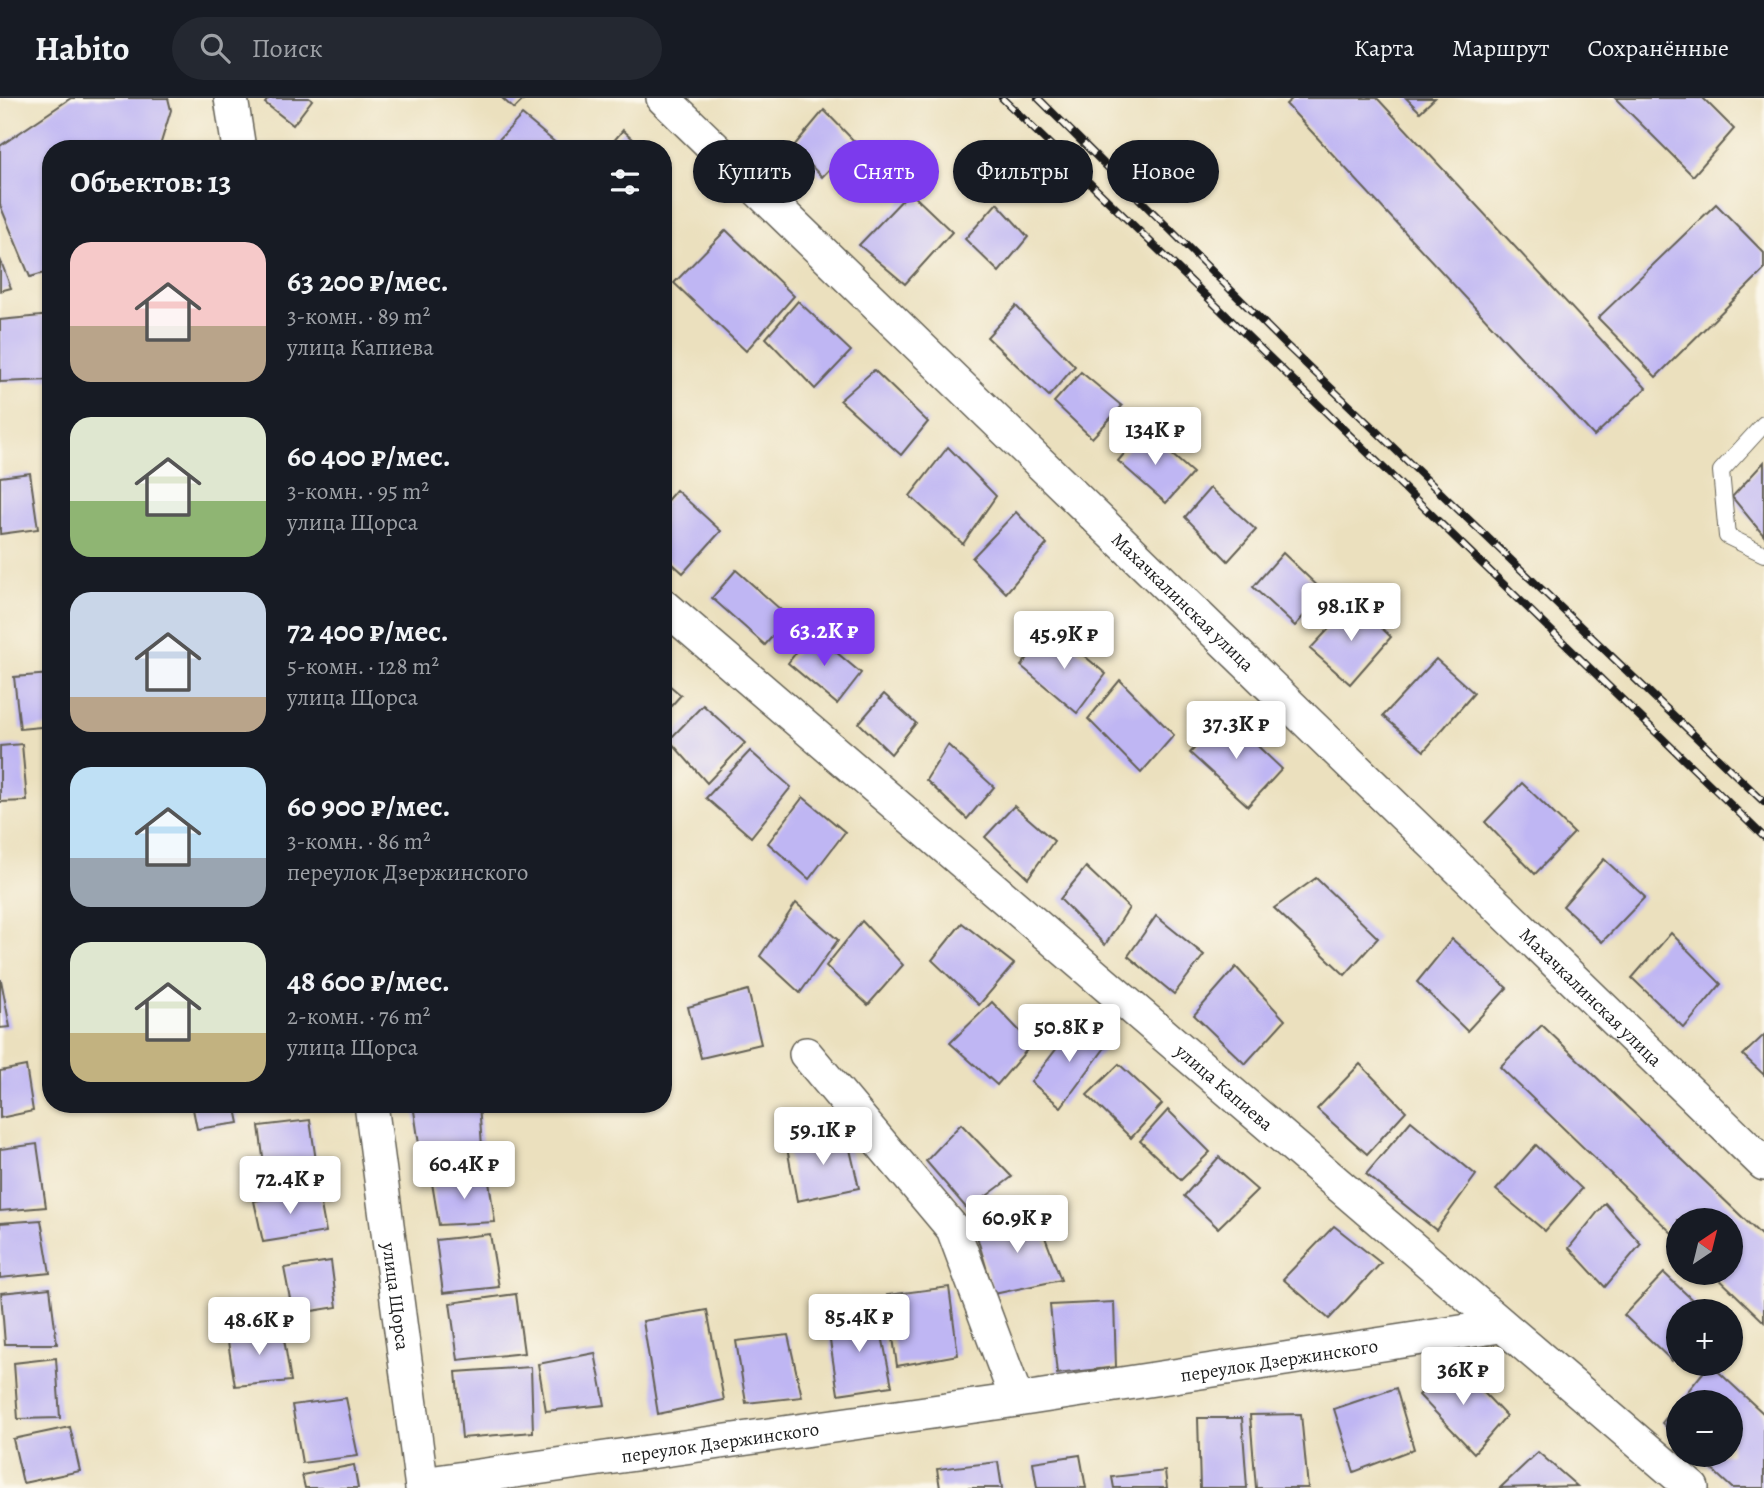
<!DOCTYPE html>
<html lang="ru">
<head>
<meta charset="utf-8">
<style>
  :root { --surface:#171b24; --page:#242831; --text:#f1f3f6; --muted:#9ea1a6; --line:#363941; --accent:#7c3aed }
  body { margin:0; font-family:Alegreya,serif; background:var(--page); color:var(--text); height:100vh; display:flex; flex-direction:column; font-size:26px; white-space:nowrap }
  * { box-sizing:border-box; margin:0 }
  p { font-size:23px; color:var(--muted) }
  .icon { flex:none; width:38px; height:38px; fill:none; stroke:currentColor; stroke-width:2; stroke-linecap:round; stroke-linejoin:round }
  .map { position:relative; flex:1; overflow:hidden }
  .drawer { position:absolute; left:42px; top:42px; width:630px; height:973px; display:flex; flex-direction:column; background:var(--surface); border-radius:28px; box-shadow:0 2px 5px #0004 }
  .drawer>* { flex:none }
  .hud { position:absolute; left:693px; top:42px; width:665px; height:63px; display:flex; gap:14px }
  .needle { width:46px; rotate:35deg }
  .fabs { position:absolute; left:1666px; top:1110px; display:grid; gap:14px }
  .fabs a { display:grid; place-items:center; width:77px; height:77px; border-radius:50%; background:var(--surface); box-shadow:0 2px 5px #0004; font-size:35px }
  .price { position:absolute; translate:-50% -60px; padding:0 16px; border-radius:7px; background:#fff; color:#222; font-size:23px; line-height:46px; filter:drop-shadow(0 2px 4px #0008) }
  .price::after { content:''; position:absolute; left:50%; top:42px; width:21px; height:16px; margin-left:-10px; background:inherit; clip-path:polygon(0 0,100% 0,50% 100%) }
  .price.selected { background:var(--accent); color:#fff }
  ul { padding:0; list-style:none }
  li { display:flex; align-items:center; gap:21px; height:175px; padding:0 28px }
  li span { display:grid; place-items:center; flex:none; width:196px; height:140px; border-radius:21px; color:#555 }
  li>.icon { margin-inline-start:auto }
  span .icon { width:84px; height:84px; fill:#fffc; stroke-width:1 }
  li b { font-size:30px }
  h2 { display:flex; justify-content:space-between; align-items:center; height:84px; padding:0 28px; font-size:30px }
  .pill { padding:0 24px; border-radius:32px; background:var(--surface); box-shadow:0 2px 5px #0004; font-size:24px; line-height:63px }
  .pill.selected { background:var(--accent); color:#fff }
  header { display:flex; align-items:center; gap:42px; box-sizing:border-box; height:98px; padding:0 35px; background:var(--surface); border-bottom:2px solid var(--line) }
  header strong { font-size:33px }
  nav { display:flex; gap:38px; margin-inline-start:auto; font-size:24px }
  .search { width:490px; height:63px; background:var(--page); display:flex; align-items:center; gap:18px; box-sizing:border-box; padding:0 24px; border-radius:38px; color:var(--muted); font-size:26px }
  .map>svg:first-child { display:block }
</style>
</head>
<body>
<header>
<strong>Habito</strong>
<div class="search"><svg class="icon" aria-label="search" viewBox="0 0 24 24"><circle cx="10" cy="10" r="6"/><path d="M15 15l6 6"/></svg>Поиск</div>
<nav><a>Карта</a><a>Маршрут</a><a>Сохранённые</a></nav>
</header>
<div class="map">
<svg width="1764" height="1390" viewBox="0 0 1764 1390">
  <rect width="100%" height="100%" fill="#fbf7ec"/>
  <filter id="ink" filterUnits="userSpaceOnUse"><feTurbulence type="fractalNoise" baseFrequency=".0143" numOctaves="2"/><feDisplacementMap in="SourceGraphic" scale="14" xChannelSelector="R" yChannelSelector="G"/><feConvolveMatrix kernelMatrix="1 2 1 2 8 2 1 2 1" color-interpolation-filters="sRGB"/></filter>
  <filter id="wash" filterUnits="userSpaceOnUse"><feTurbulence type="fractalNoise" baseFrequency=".00686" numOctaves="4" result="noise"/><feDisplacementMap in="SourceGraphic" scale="28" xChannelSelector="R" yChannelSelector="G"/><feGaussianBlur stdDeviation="1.57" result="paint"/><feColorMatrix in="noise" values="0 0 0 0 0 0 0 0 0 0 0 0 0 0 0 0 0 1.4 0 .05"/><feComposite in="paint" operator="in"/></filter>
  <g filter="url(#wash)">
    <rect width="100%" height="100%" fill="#ebe0be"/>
    <g id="blocks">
      <g fill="#bfb6f3">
        <path d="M71 0H168L171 12 159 51H51V173L30 179 0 107V48Z"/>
        <path d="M269 0H309L312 2 293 27 265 5Z"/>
        <path d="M502 0H525L514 11Z"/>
        <path d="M1293 0H1377L1646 290 1594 338 1286 6Z"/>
        <path d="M1406 0H1435L1420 14Z"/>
        <path d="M1615 0H1703L1734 31 1693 78Z"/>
        <path d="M824 12 855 44 822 79 793 49Z"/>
        <path d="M522 17 563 51H490Z"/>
        <path d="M623 32 644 51H607Z"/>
        <path d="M910 94 952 134 905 186 859 147Z"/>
        <path d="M997 105 1028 139 999 174 965 141Z"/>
        <path d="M1716 106 1764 155V172L1656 279 1598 220Z"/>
        <path d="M726 132 794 198 746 253 674 185Z"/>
        <path d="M0 161 11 190 0 193Z"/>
        <path d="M798 203 851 253 815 291 766 240Z"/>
        <path d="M1016 208 1075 268 1049 298 987 239Z"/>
        <path d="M51 217V282L0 284V222Z"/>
        <path d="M874 272 928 324 901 357 840 302Z"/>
        <path d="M1081 274 1122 308 1092 340 1054 304Z"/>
        <path d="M1144 332 1193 375 1166 405 1118 363Z"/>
        <path d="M948 349 996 398 963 446 910 398Z"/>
        <path d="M1764 364V438L1732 399Z"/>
        <path d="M30 375 38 431 0 436V379Z"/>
        <path d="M1210 390 1256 432 1228 463 1185 419Z"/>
        <path d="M676 392 721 433 683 475 663 457V407Z"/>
        <path d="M1016 414 1047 446 1006 495 972 460Z"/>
        <path d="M1283 455 1324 494 1295 528 1253 489Z"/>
        <path d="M736 472 789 519 765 547 712 500Z"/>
        <path d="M1354 504 1391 539 1350 586 1310 551Z"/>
        <path d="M1052 531 1106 576 1077 615 1021 568Z"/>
        <path d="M812 534 861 575 837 606 788 565Z"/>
        <path d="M1436 561 1474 595 1424 653 1383 618Z"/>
        <path d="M51 576V628L20 631 14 579Z"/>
        <path d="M663 582 681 597 663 617Z"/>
        <path d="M1120 582 1174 637 1141 675 1088 621Z"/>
        <path d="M884 596 916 625 891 656 859 625Z"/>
        <path d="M703 607 745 645 707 685 669 642Z"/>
        <path d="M1225 617 1282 671 1248 708 1190 655Z"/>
        <path d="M22 646 27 703 0 704V648Z"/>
        <path d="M948 647 994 689 967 721 926 682Z"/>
        <path d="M750 653 791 689 751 739 706 700Z"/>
        <path d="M1522 685 1574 735 1535 776 1485 724Z"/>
        <path d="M803 699 845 734 809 781 768 745Z"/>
        <path d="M1014 708 1054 743 1028 780 985 739Z"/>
        <path d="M1604 761 1645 799 1602 844 1563 808Z"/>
        <path d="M1086 769 1129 810 1105 847 1060 801Z"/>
        <path d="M1316 780 1378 840 1345 877 1274 810Z"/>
        <path d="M796 805 838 842 800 895 760 858Z"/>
        <path d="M1156 818 1204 857 1174 896 1128 858Z"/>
        <path d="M862 823 903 867 868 907 826 868Z"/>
        <path d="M962 825 1014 866 979 907 932 862Z"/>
        <path d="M1671 835 1721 886 1684 930 1632 880Z"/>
        <path d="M1452 841 1507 890 1467 933 1417 884Z"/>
        <path d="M1236 869 1285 922 1245 966 1194 917Z"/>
        <path d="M0 882H1L10 929 0 930Z"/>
        <path d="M748 892 761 946 701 960 688 909Z"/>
        <path d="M992 904 1032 946 997 987 950 945Z"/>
        <path d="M1077 924 1107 947 1061 1009 1031 984Z"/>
        <path d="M1542 927 1764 1140V1224L1712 1174H1731V1122H1678V1141L1500 969Z"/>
        <path d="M1764 937V977L1743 957Z"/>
        <path d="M1119 966 1162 1006 1131 1040 1087 997Z"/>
        <path d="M1360 966 1406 1013 1367 1056 1317 1011Z"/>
        <path d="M26 968 33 1013 0 1020V973Z"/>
        <path d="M192 1006H235L239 1025 197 1031Z"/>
        <path d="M413 1006H479L483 1063 422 1067Z"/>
        <path d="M1168 1012 1210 1054 1181 1082 1140 1043Z"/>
        <path d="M310 1022 318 1076 266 1082 259 1028Z"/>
        <path d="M1411 1023 1476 1077 1436 1132 1366 1076Z"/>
        <path d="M961 1026 1012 1079 968 1112 926 1063Z"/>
        <path d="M846 1034 859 1090 797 1103 787 1050Z"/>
        <path d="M37 1046 46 1109 0 1113V1051Z"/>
        <path d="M1536 1047 1582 1091 1545 1133 1496 1092Z"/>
        <path d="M1219 1059 1257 1092 1218 1130 1184 1098Z"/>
        <path d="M488 1077 495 1124 439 1127 432 1085Z"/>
        <path d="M318 1091 326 1134 263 1144 254 1103Z"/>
        <path d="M1605 1105 1641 1146 1605 1189 1569 1150Z"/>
        <path d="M1036 1115 1061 1182 994 1196 976 1135Z"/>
        <path d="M41 1122 50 1175 0 1180V1125Z"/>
        <path d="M1334 1128 1381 1165 1329 1221 1283 1181Z"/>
        <path d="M490 1136 499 1189 443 1195 436 1142Z"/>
        <path d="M331 1163 337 1209 293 1216 284 1170Z"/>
        <path d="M1664 1175 1704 1213H1678V1256L1672 1263 1624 1217Z"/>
        <path d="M949 1189 958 1257 897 1268 887 1197Z"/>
        <path d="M50 1190 57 1246H5L1 1195Z"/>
        <path d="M516 1196 524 1255 458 1262 450 1205Z"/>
        <path d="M1114 1204 1116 1269 1057 1276 1050 1207Z"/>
        <path d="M707 1212 724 1302 658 1316 643 1223Z"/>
        <path d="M878 1217 892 1288 838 1296 827 1223Z"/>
        <path d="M282 1229 291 1283 235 1288 227 1238Z"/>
        <path d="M788 1237 802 1299 746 1305 736 1243Z"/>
        <path d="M595 1255 605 1307 546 1313 538 1266Z"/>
        <path d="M56 1260 60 1320 18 1321 14 1265Z"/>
        <path d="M1455 1264 1506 1318 1474 1355 1419 1297Z"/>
        <path d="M1710 1266 1764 1316V1390H1732L1695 1356H1731V1304H1679Z"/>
        <path d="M531 1269 533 1334 462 1340 456 1274Z"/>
        <path d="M1396 1290 1414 1351 1354 1374 1334 1311Z"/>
        <path d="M346 1300 358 1358 302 1365 292 1307Z"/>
        <path d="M1678 1305V1340L1662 1325Z"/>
        <path d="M1301 1316 1308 1390H1256L1250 1317Z"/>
        <path d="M1198 1320H1242L1247 1390H1200Z"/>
        <path d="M70 1329 80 1373 23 1385 13 1341Z"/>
        <path d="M1538 1354 1577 1388 1500 1390Z"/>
        <path d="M1080 1357 1086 1390H1037L1033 1364Z"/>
        <path d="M998 1364 1002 1390H940L937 1371Z"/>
        <path d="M354 1367 358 1390H305L302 1377Z"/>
        <path d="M1165 1373 1167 1390H1114L1112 1379Z"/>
      </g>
    </g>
  </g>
  <g filter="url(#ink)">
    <use href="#blocks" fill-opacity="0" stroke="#646155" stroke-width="2"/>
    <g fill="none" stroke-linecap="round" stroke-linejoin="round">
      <defs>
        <path id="service" d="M1764 326 1721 373 1727 438 1764 456"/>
        <g id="minor">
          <path d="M231 0 239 51"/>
          <path id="s1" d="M663 0 1764 1066"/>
          <path id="s2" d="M663 507 1692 1390"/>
          <path d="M806 956 953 1131 1017 1302"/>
          <path id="s3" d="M371 1006 422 1390"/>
          <path id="s4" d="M422 1386 1017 1302 1500 1228"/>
        </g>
      </defs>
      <use href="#service" stroke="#646155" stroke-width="18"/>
      <use href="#minor" stroke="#646155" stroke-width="36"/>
      <use href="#service" stroke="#fff" stroke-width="16"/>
      <use href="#minor" stroke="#fff" stroke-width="33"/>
      <defs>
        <g id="rail">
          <path d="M1002 0 1764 739"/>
          <path d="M1038 0 1284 245 1764 704"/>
        </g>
      </defs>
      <use href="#rail" stroke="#1c1c1c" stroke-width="8"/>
      <use href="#rail" stroke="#fbf7ec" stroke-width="5" stroke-dasharray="16" stroke-linecap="butt"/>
    </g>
  </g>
  <g text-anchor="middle" stroke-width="5" stroke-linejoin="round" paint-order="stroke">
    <g font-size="19" fill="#1c1c1c" stroke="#fbf7ec">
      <text dy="7" stroke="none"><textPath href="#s1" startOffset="724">Махачкалинская улица</textPath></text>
      <text dy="7" stroke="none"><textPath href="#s1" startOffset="1292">Махачкалинская улица</textPath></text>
      <text dy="7" stroke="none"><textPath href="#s2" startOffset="740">улица Капиева</textPath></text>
      <text dy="7" stroke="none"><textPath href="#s3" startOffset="194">улица Щорса</textPath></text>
      <text dy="7" stroke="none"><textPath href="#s4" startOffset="866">переулок Дзержинского</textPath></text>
      <text dy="7" stroke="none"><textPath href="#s4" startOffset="301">переулок Дзержинского</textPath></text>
    </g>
  </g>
</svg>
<div class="fabs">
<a><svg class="needle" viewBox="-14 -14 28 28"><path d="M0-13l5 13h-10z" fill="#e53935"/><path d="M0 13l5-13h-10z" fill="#9ea1a6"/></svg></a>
<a>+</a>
<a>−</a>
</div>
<b class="price" style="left:1155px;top:369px">134K ₽</b>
<b class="price" style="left:1351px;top:545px">98.1K ₽</b>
<b class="price selected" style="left:824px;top:570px">63.2K ₽</b>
<b class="price" style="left:1064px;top:573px">45.9K ₽</b>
<b class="price" style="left:1236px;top:663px">37.3K ₽</b>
<b class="price" style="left:1069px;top:966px">50.8K ₽</b>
<b class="price" style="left:823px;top:1069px">59.1K ₽</b>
<b class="price" style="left:464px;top:1103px">60.4K ₽</b>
<b class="price" style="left:290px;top:1118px">72.4K ₽</b>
<b class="price" style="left:1017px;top:1157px">60.9K ₽</b>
<b class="price" style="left:859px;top:1256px">85.4K ₽</b>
<b class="price" style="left:259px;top:1259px">48.6K ₽</b>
<b class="price" style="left:1463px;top:1309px">36K ₽</b>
<div class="hud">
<a class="pill">Купить</a>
<a class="pill selected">Снять</a>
<a class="pill">Фильтры</a>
<a class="pill">Новое</a>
</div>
<section class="drawer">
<h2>Объектов: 13<svg class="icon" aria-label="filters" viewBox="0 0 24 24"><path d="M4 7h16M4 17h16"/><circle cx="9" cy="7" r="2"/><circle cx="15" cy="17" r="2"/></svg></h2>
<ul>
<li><span style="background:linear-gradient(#f6c9c9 60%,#b9a48a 0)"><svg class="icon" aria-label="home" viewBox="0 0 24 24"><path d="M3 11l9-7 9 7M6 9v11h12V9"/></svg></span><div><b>63 200 ₽/мес.</b><p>3-комн. · 89 m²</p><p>улица Капиева</p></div></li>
<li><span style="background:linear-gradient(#dfe7d0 60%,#8fb573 0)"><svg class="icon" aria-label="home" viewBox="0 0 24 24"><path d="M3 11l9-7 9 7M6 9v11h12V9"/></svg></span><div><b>60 400 ₽/мес.</b><p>3-комн. · 95 m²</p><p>улица Щорса</p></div></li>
<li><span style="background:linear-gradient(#c9d6e8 75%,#b9a48a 0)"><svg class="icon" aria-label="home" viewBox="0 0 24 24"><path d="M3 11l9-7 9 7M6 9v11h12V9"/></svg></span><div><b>72 400 ₽/мес.</b><p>5-комн. · 128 m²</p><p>улица Щорса</p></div></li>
<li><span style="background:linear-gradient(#bfe0f5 65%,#9aa5b1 0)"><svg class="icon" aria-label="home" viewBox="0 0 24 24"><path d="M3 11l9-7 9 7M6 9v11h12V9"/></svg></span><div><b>60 900 ₽/мес.</b><p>3-комн. · 86 m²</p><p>переулок Дзержинского</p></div></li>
<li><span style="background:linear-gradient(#dfe7d0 65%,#c2b280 0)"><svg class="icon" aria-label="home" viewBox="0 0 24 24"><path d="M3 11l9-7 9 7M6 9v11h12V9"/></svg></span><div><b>48 600 ₽/мес.</b><p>2-комн. · 76 m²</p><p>улица Щорса</p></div></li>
</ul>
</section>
</div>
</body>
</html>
